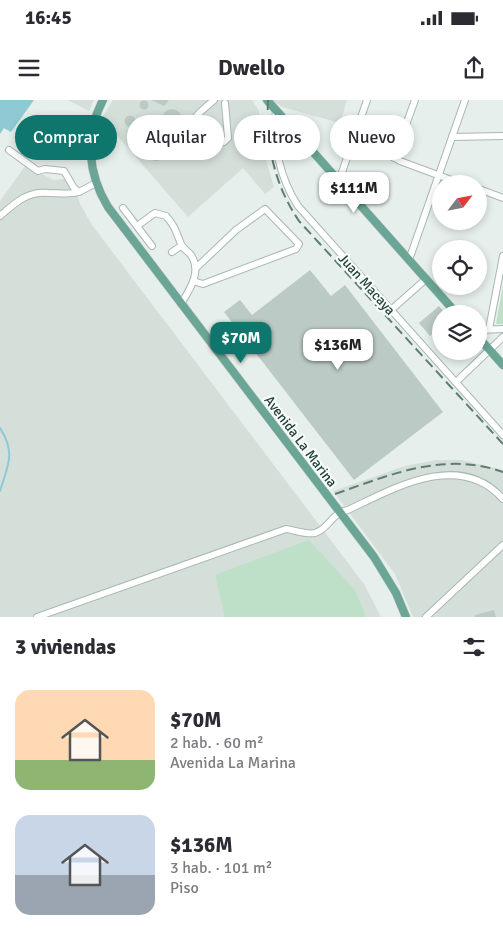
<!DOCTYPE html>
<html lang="es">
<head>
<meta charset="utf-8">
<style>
  :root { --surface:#fff; --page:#f2f2f3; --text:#2b2b33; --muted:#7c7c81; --accent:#0f766e }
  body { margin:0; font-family:Signika,sans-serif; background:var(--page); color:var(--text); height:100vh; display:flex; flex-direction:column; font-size:19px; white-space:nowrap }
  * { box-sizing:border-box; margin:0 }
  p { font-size:16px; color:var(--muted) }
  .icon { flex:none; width:28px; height:28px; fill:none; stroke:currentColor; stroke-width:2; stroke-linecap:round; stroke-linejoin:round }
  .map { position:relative; height:517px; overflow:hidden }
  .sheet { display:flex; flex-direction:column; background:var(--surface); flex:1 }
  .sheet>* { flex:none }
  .guide { position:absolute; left:15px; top:15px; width:474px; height:45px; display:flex; gap:10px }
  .needle { width:32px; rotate:58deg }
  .controls { position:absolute; left:432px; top:75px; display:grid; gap:10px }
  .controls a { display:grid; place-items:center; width:55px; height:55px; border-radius:50%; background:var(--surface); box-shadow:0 2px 8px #0003; font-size:25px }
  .price { position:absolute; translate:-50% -42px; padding:0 11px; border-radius:10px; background:#fff; color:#222; font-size:16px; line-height:32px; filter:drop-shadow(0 1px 2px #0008) }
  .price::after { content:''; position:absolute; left:50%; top:30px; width:15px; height:11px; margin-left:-8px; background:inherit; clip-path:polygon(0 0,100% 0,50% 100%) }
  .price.on { background:var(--accent); color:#fff }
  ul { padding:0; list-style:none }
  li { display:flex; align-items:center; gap:15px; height:125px; padding:0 15px }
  li span { display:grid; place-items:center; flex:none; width:140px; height:100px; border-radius:15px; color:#555 }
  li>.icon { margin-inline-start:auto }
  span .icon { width:60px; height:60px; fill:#fffc; stroke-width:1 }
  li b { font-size:21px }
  h2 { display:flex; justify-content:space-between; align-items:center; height:60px; padding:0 15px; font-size:21px }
  .tag { padding:0 18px; border-radius:22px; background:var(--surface); box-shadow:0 2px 8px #0003; font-size:18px; line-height:45px }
  .tag.on { background:var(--accent); color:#fff }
  .status { display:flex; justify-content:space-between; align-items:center; height:35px; padding:0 25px; background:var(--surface); direction:ltr }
  .status svg { height:14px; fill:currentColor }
  header { display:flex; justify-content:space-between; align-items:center; height:65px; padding:0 15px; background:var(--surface); font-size:22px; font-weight:700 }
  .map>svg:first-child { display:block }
</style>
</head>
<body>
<div class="status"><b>16:45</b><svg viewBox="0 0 49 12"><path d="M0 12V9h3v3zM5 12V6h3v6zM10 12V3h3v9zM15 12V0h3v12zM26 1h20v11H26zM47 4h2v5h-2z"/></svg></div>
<header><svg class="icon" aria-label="menu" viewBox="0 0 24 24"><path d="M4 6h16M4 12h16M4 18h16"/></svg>Dwello<svg class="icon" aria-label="share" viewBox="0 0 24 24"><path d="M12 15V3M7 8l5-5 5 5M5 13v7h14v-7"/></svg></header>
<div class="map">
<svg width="503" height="517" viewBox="0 0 503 517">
  <rect width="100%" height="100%" fill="#e6efeb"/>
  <g fill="#d4dfda">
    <path d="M68 0H94L89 11Z"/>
    <path d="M113 0H252L259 11 261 43 274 87 265 94 243 68 188 117 102 18Z"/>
    <path d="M272 0H347L340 23 282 7Z"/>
    <path d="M25 66 54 80 73 78 80 104 92 125 364 484 381 517H0V101Z"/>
    <path d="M462 360 503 370V517H413L395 474 333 391 405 366 436 360Z"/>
  </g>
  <g fill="#bfe0c8">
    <path d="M503 186V224H496Z"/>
    <path d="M309 440 355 490 366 517H225L215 475Z"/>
  </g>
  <path fill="#8ec9d4" d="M0 0H34L11 32 4 28 0 34Z"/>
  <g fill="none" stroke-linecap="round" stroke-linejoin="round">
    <path stroke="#8ec9d4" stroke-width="2" d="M0 328C16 353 8 365 0 391"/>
  </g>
  <g fill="#bbcac4">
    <path d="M151 0H169L164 6Z"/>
    <circle cx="144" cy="5" r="4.5"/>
    <circle cx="172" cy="19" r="10"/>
    <circle cx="130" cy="21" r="5.5"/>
    <circle cx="151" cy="37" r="9"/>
    <circle cx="156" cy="55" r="6"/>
    <path d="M310 170 331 196 345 185 443 312 354 380 224 212 240 200 252 215Z"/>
    <path d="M439 206 446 214H441V226L430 236 419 223Z"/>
    <path d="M494 510 496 517H475V515Z"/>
  </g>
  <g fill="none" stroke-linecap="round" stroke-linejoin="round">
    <defs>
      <g id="minor">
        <path d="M214 0C203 10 186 20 192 37L202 45 224 42 228 38 225 3"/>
        <path d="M276 11C271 42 281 80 298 106L503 335"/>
        <path d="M355 34 400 61 462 84"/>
        <path d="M452 37 503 36"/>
        <path d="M9 50 38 71 45 69 64 71 74 88 79 92 96 83"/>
        <path d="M394 58 415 0"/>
        <path d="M339 81 367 0"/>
        <path d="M479 89 503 98"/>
        <path d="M123 108 152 146"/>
        <path d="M0 116C15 103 27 91 48 93 59 93 69 95 79 92"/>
        <path d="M137 126 155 113 166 116C175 126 176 132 181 144 183 149 188 151 191 155 202 172 190 189 181 204"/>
        <path d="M172 152 181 146"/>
        <path d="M409 160 465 0"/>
        <path d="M193 181 203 184 296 149 299 144 265 109 236 130 196 168"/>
        <path d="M391 210 426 179"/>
        <path d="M489 229 503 156"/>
        <path d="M479 230 503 229"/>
        <path d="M456 282 503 237"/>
        <path d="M37 517 286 429C294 430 307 435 315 433 329 429 332 412 348 410 394 388 460 350 503 399"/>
        <path d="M426 517 503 445"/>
      </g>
      <g id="major">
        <path d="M103 0C84 36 88 74 108 107L374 457 396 493 406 517"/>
        <path d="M267 0 457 214"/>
        <path d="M479 238 503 265"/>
      </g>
    </defs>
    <use href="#minor" stroke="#a8b8b2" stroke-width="8"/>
    <use href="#major" stroke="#c2cac8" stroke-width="9"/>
    <use href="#minor" stroke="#fff" stroke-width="6"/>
    <use href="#major" stroke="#6aa596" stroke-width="8"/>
    <g stroke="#5f7d75" stroke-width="2" stroke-dasharray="10 5" stroke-linecap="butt">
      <path d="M268 0C266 45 274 84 299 121L503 344"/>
      <path d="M335 394C390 375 444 351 503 372"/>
    </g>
  </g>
  <g text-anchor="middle" stroke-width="4.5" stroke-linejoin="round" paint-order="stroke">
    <g font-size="14" fill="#24423a" stroke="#f7fbf9">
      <text transform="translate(367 184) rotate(48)" y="5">Juan Macaya</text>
      <text transform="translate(301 341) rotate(53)" y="5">Avenida La Marina</text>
    </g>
  </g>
</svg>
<div class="controls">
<a><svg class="needle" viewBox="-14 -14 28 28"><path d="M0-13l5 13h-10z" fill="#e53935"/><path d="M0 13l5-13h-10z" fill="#7c7c81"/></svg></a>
<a><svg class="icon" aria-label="locate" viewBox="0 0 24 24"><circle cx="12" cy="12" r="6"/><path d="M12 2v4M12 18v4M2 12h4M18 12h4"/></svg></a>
<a><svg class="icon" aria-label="layers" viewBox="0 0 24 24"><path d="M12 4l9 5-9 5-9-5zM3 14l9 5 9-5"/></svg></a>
</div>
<b class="price" style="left:354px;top:114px">$111M</b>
<b class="price on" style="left:241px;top:264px">$70M</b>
<b class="price" style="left:338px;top:271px">$136M</b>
<div class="guide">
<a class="tag on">Comprar</a>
<a class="tag">Alquilar</a>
<a class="tag">Filtros</a>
<a class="tag">Nuevo</a>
</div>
</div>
<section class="sheet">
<h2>3 viviendas<svg class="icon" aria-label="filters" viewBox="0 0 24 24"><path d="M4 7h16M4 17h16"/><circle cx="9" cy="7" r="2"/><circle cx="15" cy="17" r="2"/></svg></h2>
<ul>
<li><span style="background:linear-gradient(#ffd9b3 70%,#8fb573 0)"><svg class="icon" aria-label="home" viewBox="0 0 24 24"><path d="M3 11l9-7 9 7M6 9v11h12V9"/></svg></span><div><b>$70M</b><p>2 hab. · 60 m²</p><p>Avenida La Marina</p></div></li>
<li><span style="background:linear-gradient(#c9d6e8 60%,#9aa5b1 0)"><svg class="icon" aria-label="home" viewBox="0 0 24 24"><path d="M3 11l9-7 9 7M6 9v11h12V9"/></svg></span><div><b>$136M</b><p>3 hab. · 101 m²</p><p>Piso</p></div></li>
</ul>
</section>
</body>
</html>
